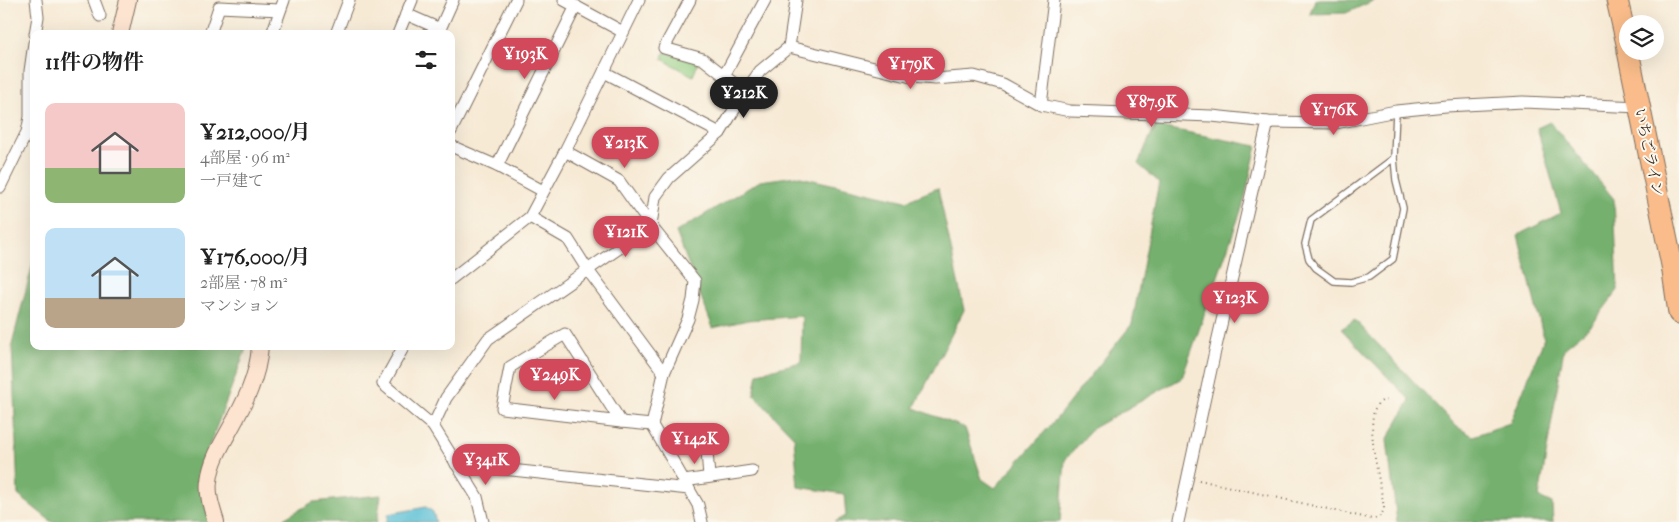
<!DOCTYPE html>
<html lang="ja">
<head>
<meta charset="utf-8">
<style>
  :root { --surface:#fff; --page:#f6f6f6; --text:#222; --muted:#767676; --accent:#d1495b }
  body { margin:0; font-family:"IM FELL French Canon","Noto Serif JP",serif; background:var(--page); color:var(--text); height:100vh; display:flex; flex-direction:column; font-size:19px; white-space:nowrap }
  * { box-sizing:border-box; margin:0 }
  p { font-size:16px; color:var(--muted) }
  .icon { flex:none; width:28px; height:28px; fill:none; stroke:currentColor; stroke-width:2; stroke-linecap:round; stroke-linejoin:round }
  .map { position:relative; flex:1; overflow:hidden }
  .details { position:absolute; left:30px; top:30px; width:425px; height:320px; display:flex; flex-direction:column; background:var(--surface); border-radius:10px; box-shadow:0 5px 20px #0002 }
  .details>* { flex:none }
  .controls { position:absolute; left:1619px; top:15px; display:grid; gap:10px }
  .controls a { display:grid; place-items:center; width:45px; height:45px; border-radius:50%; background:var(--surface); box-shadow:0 5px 20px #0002; font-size:25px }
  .price { position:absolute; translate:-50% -42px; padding:0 11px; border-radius:18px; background:var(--accent); color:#fff; font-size:16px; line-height:32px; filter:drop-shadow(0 1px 2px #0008) }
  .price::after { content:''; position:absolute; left:50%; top:30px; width:15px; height:11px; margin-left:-8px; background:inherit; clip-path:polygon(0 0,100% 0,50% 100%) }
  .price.selected { background:#222; color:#fff }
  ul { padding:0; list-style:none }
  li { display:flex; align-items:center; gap:15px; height:125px; padding:0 15px }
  li span { display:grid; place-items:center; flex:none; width:140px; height:100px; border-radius:10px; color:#555 }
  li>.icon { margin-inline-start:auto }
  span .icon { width:60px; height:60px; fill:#fffc; stroke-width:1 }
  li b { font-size:21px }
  h2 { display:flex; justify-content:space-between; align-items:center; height:60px; padding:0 15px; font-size:21px }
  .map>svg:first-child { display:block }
</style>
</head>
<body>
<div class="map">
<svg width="1679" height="522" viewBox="0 0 1679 522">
  <rect width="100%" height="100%" fill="#fbf7ec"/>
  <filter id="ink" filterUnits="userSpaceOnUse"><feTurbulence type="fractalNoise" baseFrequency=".02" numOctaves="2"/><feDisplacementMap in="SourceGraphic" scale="10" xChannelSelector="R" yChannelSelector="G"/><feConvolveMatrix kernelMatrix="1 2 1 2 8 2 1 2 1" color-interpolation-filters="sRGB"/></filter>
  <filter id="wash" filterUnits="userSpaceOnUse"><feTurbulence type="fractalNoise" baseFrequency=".0096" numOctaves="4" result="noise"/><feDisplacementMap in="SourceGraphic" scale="20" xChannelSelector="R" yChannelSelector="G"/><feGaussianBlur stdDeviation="1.12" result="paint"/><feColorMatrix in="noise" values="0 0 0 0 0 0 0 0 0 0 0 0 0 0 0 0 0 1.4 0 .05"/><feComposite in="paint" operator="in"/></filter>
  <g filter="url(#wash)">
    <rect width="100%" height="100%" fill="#f7ead5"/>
    <path fill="#90cc80" stroke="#667b4f" d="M665 52 699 61 693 76 662 59Z"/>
    <g fill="#74b06e" stroke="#586d46">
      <path d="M1315 0H1375L1346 13 1310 14Z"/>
      <path d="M1550 122 1614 199 1618 290 1591 326 1564 348 1539 497 1552 503 1553 522H1397L1387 440 1410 400 1341 329 1355 320 1457 427 1473 436 1510 423 1544 339 1518 235 1561 213 1537 128Z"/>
      <path d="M1155 126 1257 146 1243 205 1182 378 1093 428 1065 460 1060 522H835L846 516 844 494 798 487 794 437 754 395 758 373 801 362 802 316 748 320 713 328 676 232 760 181 796 176 906 201 938 188 964 310 914 408 965 428 982 479 995 488 1056 419 1132 324 1159 182 1138 164Z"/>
      <path d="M34 259V346H247L198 476 210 522H52L18 495 12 344Z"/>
      <path d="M381 495 377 522H278L313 502Z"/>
    </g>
    <path fill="#58bfd6" stroke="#4a747a" d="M426 507 433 512 436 522H385L388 519V514Z"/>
  </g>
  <g filter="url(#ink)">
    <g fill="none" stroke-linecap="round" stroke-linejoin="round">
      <defs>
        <g id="lane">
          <path d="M1394 158 1396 180 1403 208 1393 259 1369 277 1351 282 1334 281 1316 268 1309 259 1305 244 1311 220Z"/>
          <path d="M1394 158 1396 111"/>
        </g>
        <g id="street">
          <path d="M94 0 100 16"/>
          <path d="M564 0 623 32"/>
          <path d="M690 0 664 48 703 59 745 92"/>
          <path d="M406 14 440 29 453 0"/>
          <path d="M35 34 38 17 36 0"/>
          <path d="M210 34 219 7 280 10"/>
          <path d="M272 34 284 0"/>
          <path d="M336 34 349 0"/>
          <path d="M398 34 412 0"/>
          <path d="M789 47 911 77 935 79 974 76 1003 84 1041 105 1070 111 1212 116 1268 122 1336 123 1396 111 1446 106 1523 102 1640 107"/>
          <path d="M604 72 720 133"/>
          <path d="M724 76 765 0"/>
          <path d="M1041 105 1054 0"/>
          <path d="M451 131 516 0"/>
          <path d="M451 146 497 166 543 191"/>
          <path d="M565 151 619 181 651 226 695 281 693 300 688 319 664 373 652 425 698 505 702 522"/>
          <path d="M497 166 576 6"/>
          <path d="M0 187 27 132 30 117V71L34 43"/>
          <path d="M530 217 568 239 587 269 664 373"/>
          <path d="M451 279 530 217 565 151 639 0"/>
          <path d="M565 334 621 422 502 408 510 367Z"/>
          <path d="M404 346 383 384 433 426 477 497 483 522"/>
          <path d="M621 422 652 425"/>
          <path d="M433 426 446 398 488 339 651 226 655 197 669 178 720 133 745 92 760 71 789 47 796 0"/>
          <path d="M707 451 709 477"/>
          <path d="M456 464 689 489"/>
          <path d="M684 481 752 471"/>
          <path d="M1178 522 1215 351 1268 122"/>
        </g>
        <g id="secondary">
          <path d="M120 34 128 0"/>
          <path d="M216 522C212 509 207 495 209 481 211 463 220 447 229 431 244 404 258 378 260 346"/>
        </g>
        <g id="highway">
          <path d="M1617 0 1628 48"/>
          <path d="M1628 51 1672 265 1679 313"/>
        </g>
      </defs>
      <use href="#lane" stroke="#7d6d5e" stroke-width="8"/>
      <use href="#street" stroke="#7d6d5e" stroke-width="13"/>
      <use href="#secondary" stroke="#7d6d5e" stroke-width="18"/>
      <use href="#highway" stroke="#7d6d5e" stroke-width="23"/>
      <path stroke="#7d6d5e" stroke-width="2" stroke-dasharray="1 4" stroke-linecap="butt" d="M1199 480 1372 519C1380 518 1382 515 1384 508 1381 485 1364 423 1377 405 1377 404 1382 401 1383 400L1390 401"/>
      <use href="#lane" stroke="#fff" stroke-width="5.5"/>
      <use href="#street" stroke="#fff" stroke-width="11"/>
      <use href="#secondary" stroke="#fde4d0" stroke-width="16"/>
      <use href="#highway" stroke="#f9bc8a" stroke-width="21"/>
    </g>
  </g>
  <g text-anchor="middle" stroke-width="4" stroke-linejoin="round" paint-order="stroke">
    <g font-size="15" fill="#3b2a1e" stroke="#fbf7ec">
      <text transform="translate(1649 152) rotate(78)" y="5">いちごライン</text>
    </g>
  </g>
</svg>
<div class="controls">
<a><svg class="icon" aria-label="layers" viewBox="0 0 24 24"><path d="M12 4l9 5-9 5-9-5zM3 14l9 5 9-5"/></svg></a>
</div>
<b class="price" style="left:525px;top:80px">¥193K</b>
<b class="price" style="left:911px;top:90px">¥179K</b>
<b class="price selected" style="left:744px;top:119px">¥212K</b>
<b class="price" style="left:1152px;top:128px">¥87.9K</b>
<b class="price" style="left:1334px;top:136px">¥176K</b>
<b class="price" style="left:625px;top:169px">¥213K</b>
<b class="price" style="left:626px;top:258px">¥121K</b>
<b class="price" style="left:1235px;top:324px">¥123K</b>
<b class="price" style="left:555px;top:401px">¥249K</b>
<b class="price" style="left:695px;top:465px">¥142K</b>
<b class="price" style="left:486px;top:486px">¥341K</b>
<section class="details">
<h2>11件の物件<svg class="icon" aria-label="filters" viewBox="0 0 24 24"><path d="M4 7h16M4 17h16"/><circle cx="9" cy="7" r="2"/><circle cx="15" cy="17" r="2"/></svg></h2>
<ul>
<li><span style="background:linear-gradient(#f6c9c9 65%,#8fb573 0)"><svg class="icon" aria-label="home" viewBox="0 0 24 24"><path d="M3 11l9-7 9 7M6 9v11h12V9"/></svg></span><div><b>¥212,000/月</b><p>4部屋 · 96 m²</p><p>一戸建て</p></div></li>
<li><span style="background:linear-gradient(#bfe0f5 70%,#b9a48a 0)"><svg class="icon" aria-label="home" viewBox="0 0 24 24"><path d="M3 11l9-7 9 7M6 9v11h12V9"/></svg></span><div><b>¥176,000/月</b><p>2部屋 · 78 m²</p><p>マンション</p></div></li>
</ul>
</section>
</div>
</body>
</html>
